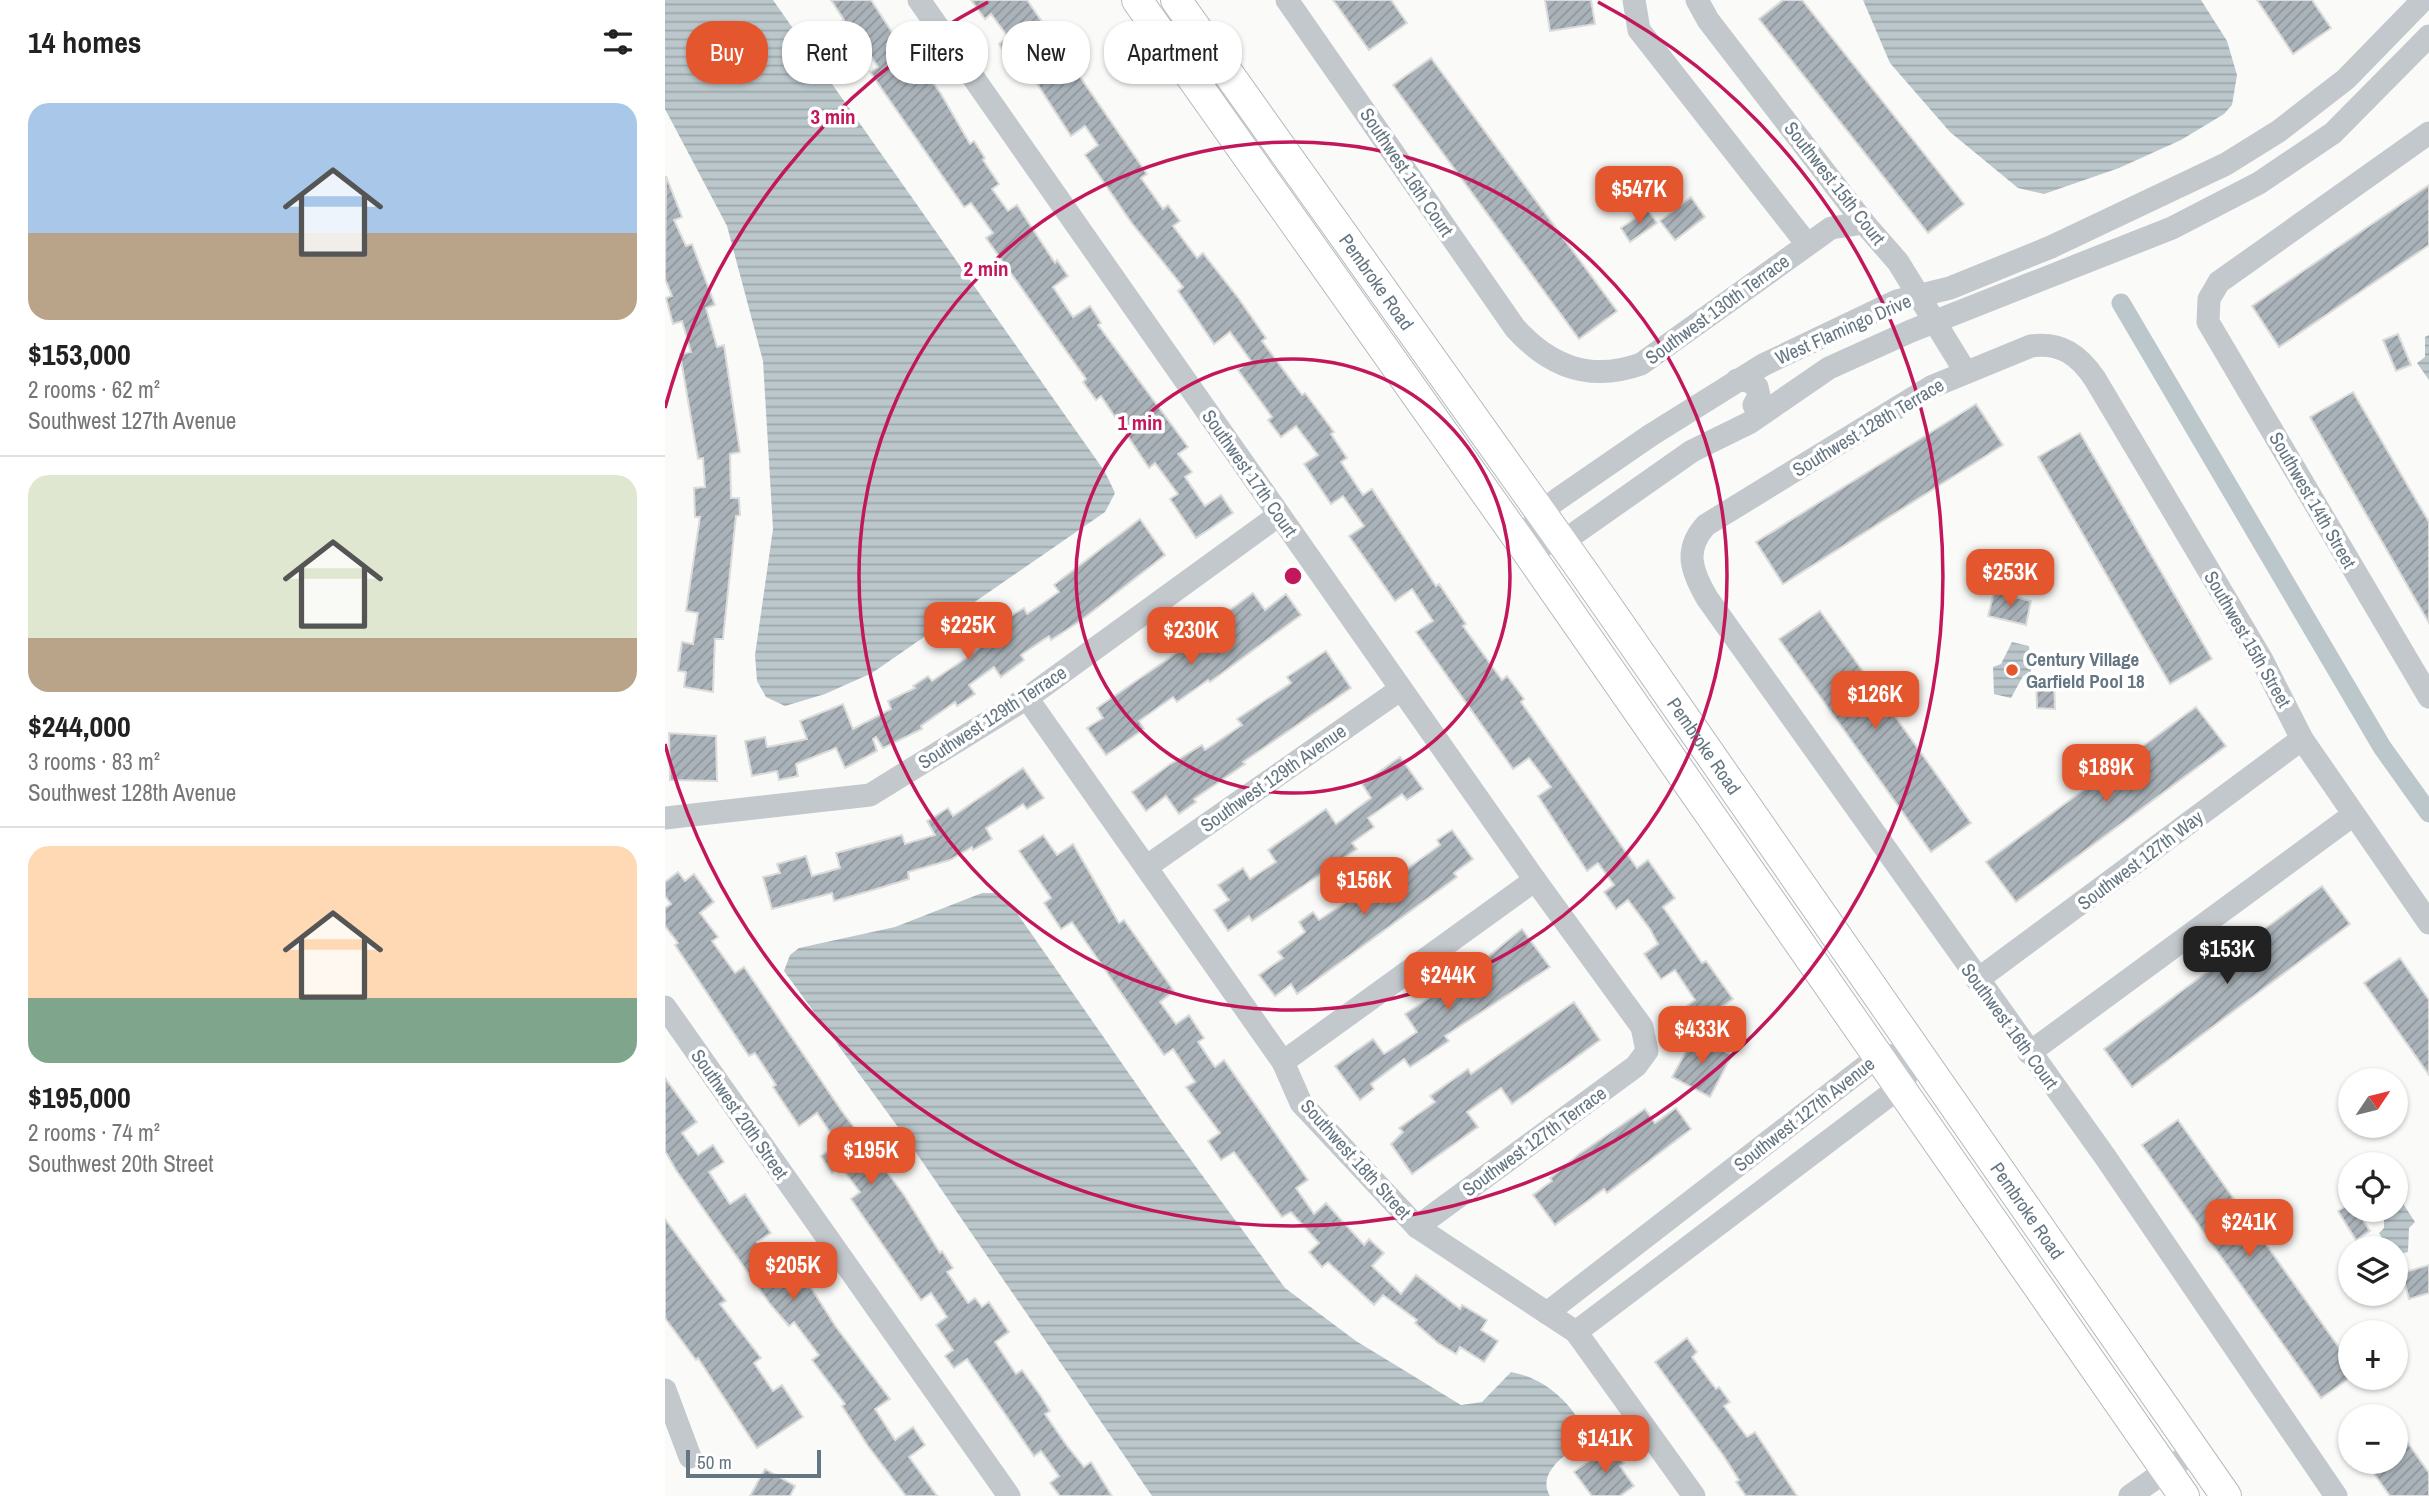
<!DOCTYPE html>
<html lang="en">
<head>
<meta charset="utf-8">
<style>
  :root { --surface:#fff; --page:#f2f2f2; --text:#222; --muted:#767676; --line:#e0e0e0; --accent:#e4572e }
  body { margin:0; font-family:"Archivo Narrow",sans-serif; background:var(--page); color:var(--text); height:100vh; display:flex; flex-direction:column; font-size:26px; white-space:nowrap }
  * { box-sizing:border-box; margin:0 }
  p { font-size:23px; color:var(--muted) }
  .icon { flex:none; width:38px; height:38px; fill:none; stroke:currentColor; stroke-width:2; stroke-linecap:round; stroke-linejoin:round }
  .map { position:relative; flex:1; overflow:hidden }
  .panel { display:flex; flex-direction:column; background:var(--surface); width:665px }
  .panel>* { flex:none }
  .hud { position:absolute; left:21px; top:21px; width:665px; height:63px; display:flex; gap:14px }
  .needle { width:46px; rotate:55deg }
  .tools { position:absolute; left:1673px; top:1068px; display:grid; gap:14px }
  .tools a { display:grid; place-items:center; width:70px; height:70px; border-radius:50%; background:var(--surface); box-shadow:0 2px 5px #0004; font-size:35px }
  .scale { position:absolute; left:21px; bottom:18px; width:135px; box-sizing:border-box; padding-left:7px; border:4px solid #657683; border-top:0; font-size:19px; line-height:24px; white-space:nowrap; color:#657683; -webkit-text-stroke:5px #fff; paint-order:stroke }
  .price { position:absolute; translate:-50% -60px; padding:0 16px; border-radius:14px; background:var(--accent); color:#fff; font-size:23px; line-height:46px; filter:drop-shadow(0 2px 4px #0008) }
  .price::after { content:''; position:absolute; left:50%; top:42px; width:21px; height:16px; margin-left:-10px; background:inherit; clip-path:polygon(0 0,100% 0,50% 100%) }
  .price.selected { background:#222; color:#fff }
  ul { padding:0; list-style:none }
  li { display:grid; align-content:center; gap:14px; height:371px; padding:0 28px }
  li+li { border-top:2px solid var(--line) }
  li span { display:grid; place-items:center; height:217px; border-radius:21px; color:#555 }
  li>.icon { margin-inline-start:auto }
  span .icon { width:126px; height:126px; fill:#fffc; stroke-width:1 }
  li b { font-size:30px }
  h2 { display:flex; justify-content:space-between; align-items:center; height:84px; padding:0 28px; font-size:30px }
  .tag { padding:0 24px; border-radius:28px; background:var(--surface); box-shadow:0 2px 5px #0004; font-size:24px; line-height:63px }
  .tag.selected { background:var(--accent); color:#fff }
  main { display:flex; flex:1; min-height:0 }
  .map>svg:first-child { display:block }
</style>
</head>
<body>
<main>
<section class="panel">
<h2>14 homes<svg class="icon" aria-label="filters" viewBox="0 0 24 24"><path d="M4 7h16M4 17h16"/><circle cx="9" cy="7" r="2"/><circle cx="15" cy="17" r="2"/></svg></h2>
<ul>
<li><span style="background:linear-gradient(#a9c7e8 60%,#b9a48a 0)"><svg class="icon" aria-label="home" viewBox="0 0 24 24"><path d="M3 11l9-7 9 7M6 9v11h12V9"/></svg></span><div><b>$153,000</b><p>2 rooms · 62 m²</p><p>Southwest 127th Avenue</p></div></li>
<li><span style="background:linear-gradient(#dfe7d0 75%,#b9a48a 0)"><svg class="icon" aria-label="home" viewBox="0 0 24 24"><path d="M3 11l9-7 9 7M6 9v11h12V9"/></svg></span><div><b>$244,000</b><p>3 rooms · 83 m²</p><p>Southwest 128th Avenue</p></div></li>
<li><span style="background:linear-gradient(#ffd9b3 70%,#7fa58c 0)"><svg class="icon" aria-label="home" viewBox="0 0 24 24"><path d="M3 11l9-7 9 7M6 9v11h12V9"/></svg></span><div><b>$195,000</b><p>2 rooms · 74 m²</p><p>Southwest 20th Street</p></div></li>
</ul>
</section>
<div class="map">
<svg width="1764" height="1496" viewBox="0 0 1764 1496">
  <defs>
    <pattern id="water-rules" width="6" height="5" patternUnits="userSpaceOnUse" patternTransform="scale(1.75)"><rect width="6" height="5" fill="#bbc7cb"/><path d="M0 2.5h6" fill="none" stroke="#9ca6aa"/></pattern>
    <pattern id="building-hatch" width="6" height="6" patternUnits="userSpaceOnUse" patternTransform="scale(1.75)"><rect width="6" height="6" fill="#aab3b9"/><path d="M-1 1l2-2M0 6l6-6M5 7l2-2" fill="none" stroke="#8e969c"/></pattern>
  </defs>
  <rect width="100%" height="100%" fill="#fafaf8"/>
  <g fill="url(#water-rules)">
    <path d="M0 0H108L440 472 450 493 440 512 207 673 160 694 120 706 101 697 92 681 90 655 108 529 98 361 62 226 0 109Z"/>
    <path d="M1198 0H1536L1562 41 1572 75 1567 105 1559 114 1516 140 1454 168 1379 194 1353 188 1285 132 1225 63Z"/>
    <path d="M970 168 976 175 1001 172 1007 187 983 205 976 198 955 202 949 185Z"/>
    <path d="M1764 335V380L1752 363 1760 357V337Z"/>
    <path d="M1347 642 1364 646 1366 673 1358 676 1346 698 1329 694 1328 667 1336 664Z"/>
    <path d="M317 893H334L347 906 495 1118 620 1288 691 1341 796 1405 817 1402 846 1372C881 1378 911 1406 923 1439 906 1451 870 1471 885 1496H487L241 1138 119 971 125 955 134 948 230 927Z"/>
    <path d="M1735 1199 1750 1222 1744 1228 1743 1252 1731 1255V1248H1723L1714 1233 1719 1228V1209H1731V1200Z"/>
  </g>
  <g fill="none" stroke-linecap="round" stroke-linejoin="round">
    <path stroke="#bbc7cb" stroke-width="19" d="M1456 303 1717 747 1764 813"/>
  </g>
  <g fill="url(#building-hatch)" stroke="#dcdcda" stroke-width="2">
    <path d="M166 0H206L238 49 242 46 276 94 305 144 309 141 320 158 318 160 334 184 327 189 343 211 352 205 390 263 392 260 403 276 388 287 408 317 425 306 436 323 433 325 523 447 513 454 527 472 520 477 540 506 556 495 568 513 531 538 505 499 513 494 490 463 484 468 436 396 431 400 418 382 421 379 321 238 328 233 306 203 299 207 205 72 213 67 192 35 185 40 174 23 179 20Z"/>
    <path d="M306 0H362L482 174 476 178 498 209 503 205 515 221 508 226 532 258 538 253 574 299 601 338 597 341 637 395 640 393 669 432 666 434 682 458 676 462 698 495 707 489 771 586 774 584 801 624 798 626 837 680 842 676 859 699 856 702 972 868 983 860 1010 898 998 907 1037 963 1041 961 1068 999 1026 1028 1014 1012 1030 1000 1010 970 996 979 979 954 993 944 985 929 963 900 951 909 939 892 949 885 933 863 922 871 873 796 886 787 864 758 848 769 751 632 768 621 747 589 730 601 684 536 699 526 678 496 666 504 639 464 653 455 631 426 616 437 603 420 607 417 573 370 586 361 565 332 549 344 513 291 518 287 466 222 420 155 433 145 420 126 406 136 356 59 347 65 334 44 343 37 326 14 320 19Z"/>
    <path d="M668 0H726L742 23 704 50Z"/>
    <path d="M880 0H926L930 24 885 31Z"/>
    <path d="M1118 0H1137L1299 204 1263 233 1094 19Z"/>
    <path d="M1592 0H1647L1666 28 1628 54Z"/>
    <path d="M766 58 952 311 914 339 728 85Z"/>
    <path d="M1 176 17 217 9 220 21 246 27 244 50 305 41 308 52 347 59 345 75 452 65 454 66 498H74L75 515 71 516 58 639H50L48 692 19 687 21 672 13 671 17 642 28 644 33 613 21 611 35 517H30L29 488 40 487 38 458 33 459 15 354 26 352 17 321 8 324 1 298 7 296 0 279Z"/>
    <path d="M1764 185V245L1614 347 1587 306Z"/>
    <path d="M1026 197 1040 217 1010 240 995 221Z"/>
    <path d="M983 210 992 223 965 242 956 228Z"/>
    <path d="M1733 334 1746 365 1731 371 1718 340Z"/>
    <path d="M1688 392 1764 522V623L1645 417Z"/>
    <path d="M1311 404 1338 445 1118 584 1091 542Z"/>
    <path d="M1415 433 1547 659 1505 684 1373 457Z"/>
    <path d="M475 519 500 555 415 621 386 640 384 636 356 655 359 660 336 677 329 667 304 685 310 694 292 706 290 702 256 726 257 729 218 748 211 737 208 739 212 751 180 768 171 748 131 764 133 776 114 780 112 771 87 776 80 741 100 737 102 747 142 739 135 721 178 704 188 729 226 709 223 701 250 688 248 686 263 676 267 681 300 659 321 642 317 635 332 624 359 608 362 614 394 592 389 585Z"/>
    <path d="M1329 592 1366 601 1361 625 1323 616Z"/>
    <path d="M588 593 600 610 621 594 636 615 545 682 543 680 512 702 508 697 474 721 479 729 441 755 422 728 438 718 432 708 520 647 518 645Z"/>
    <path d="M1155 611 1306 823 1266 852 1114 639Z"/>
    <path d="M661 651 686 688 578 762 580 764 529 799 531 802 514 814 501 796 481 811 467 792 504 765 537 745 540 750 577 725 572 719 626 683 622 677Z"/>
    <path d="M1389 677 1390 709 1372 708 1371 678Z"/>
    <path d="M1531 707 1561 746 1351 902 1321 862Z"/>
    <path d="M4 733 51 736 52 781 5 780Z"/>
    <path d="M735 757 758 789 742 800 737 794 703 818 709 827 687 843 692 849 587 921 584 916 563 931 549 910 564 900 553 885 578 868 585 879 611 862 603 850 661 809 671 824 706 798 697 784Z"/>
    <path d="M358 768 379 798 362 809 358 804 321 828 327 839 308 850 307 847 285 860 243 872 244 879 208 890 169 901 167 893 107 909 98 877 115 873 112 864 141 856 147 876 175 868 171 853 237 835 240 844 270 835 262 821 283 808 288 816Z"/>
    <path d="M787 830 808 859 789 873 792 877 632 994 626 984 610 996 594 975 618 958 613 952 640 932 634 922 648 912 654 920 722 875 720 872 734 863 739 871 775 845 772 840Z"/>
    <path d="M378 835 392 855 408 844 454 923 459 920 509 991 495 1002 511 1024 524 1015 539 1038 533 1042 550 1067 559 1060 643 1180 631 1188 649 1214 661 1203 699 1245 704 1239 719 1253 707 1266 736 1294 751 1275 795 1309 797 1305 822 1320 816 1330 833 1341 819 1362 795 1347 791 1354 773 1343 750 1323 752 1320 718 1295 709 1305 663 1262 657 1267 644 1252 654 1243 626 1212 617 1217 569 1152 556 1160 543 1141 555 1133 521 1087 530 1082 508 1049 499 1055 407 922 396 929 379 903 386 898 354 851Z"/>
    <path d="M13 872 20 881 29 874 49 902 35 913 53 937 47 941 70 973 79 967 176 1110 239 1195 275 1253 277 1251 288 1268 282 1272 303 1303 310 1298 317 1307 324 1302 344 1332 330 1342 351 1374 357 1370 375 1395 385 1411 380 1414 402 1446 419 1467 426 1462 447 1496H395L385 1483 394 1476 376 1451 369 1456 302 1359 289 1368 280 1356 288 1350 271 1325 282 1317 266 1293 256 1300 186 1199 195 1192 176 1167 167 1173 156 1156 173 1144 152 1113 134 1126 108 1087 111 1085 90 1053 84 1056 10 945 13 943 0 926V908L6 904 0 896V882Z"/>
    <path d="M1657 886 1685 924 1467 1087 1439 1049Z"/>
    <path d="M857 929 885 967 780 1036 784 1041 745 1067 739 1059 706 1084 709 1089 695 1100 670 1066 708 1039 719 1054 752 1032 740 1014 822 960 821 958Z"/>
    <path d="M1735 958 1764 1000V1075L1699 983Z"/>
    <path d="M909 1002 935 1040 847 1104 836 1088 802 1112 813 1127 747 1174 726 1144 738 1132 734 1128 770 1102 765 1096 803 1069 806 1074Z"/>
    <path d="M1030 1035 1067 1055 1045 1097 1007 1077Z"/>
    <path d="M0 1078 32 1122 17 1133 33 1155 48 1145 59 1162 44 1172 65 1204 80 1194 106 1233 92 1242 114 1272 129 1261 171 1327 225 1399 210 1409 230 1440 248 1427 260 1445 244 1457 272 1496H241L203 1446 177 1406 180 1404 147 1360 154 1355 129 1322 124 1326 105 1304 11 1170 0 1151Z"/>
    <path d="M1011 1108 1026 1129 942 1193 939 1189 890 1225 868 1195 887 1181 885 1178 914 1154 980 1109 990 1123Z"/>
    <path d="M1513 1120 1685 1363V1378L1656 1398 1477 1145Z"/>
    <path d="M1685 1204V1209H1691L1705 1231 1691 1240 1673 1211Z"/>
    <path d="M0 1219 61 1301 55 1304 96 1358 89 1363 108 1391 117 1385 138 1417 92 1448 33 1358 31 1360 0 1318Z"/>
    <path d="M1764 1265V1293L1744 1299 1737 1273Z"/>
    <path d="M1022 1338 1032 1352 1027 1357 1051 1389 1054 1387 1065 1402 1059 1406 1082 1437 1090 1432 1132 1496H1081L1071 1482 1074 1480 1058 1455 990 1362Z"/>
    <path d="M1731 1426 1764 1473V1496H1725L1700 1461H1731Z"/>
    <path d="M946 1445 959 1463 955 1466 969 1486 955 1496H927L909 1472Z"/>
    <path d="M100 1469 130 1486 125 1496H85Z"/>
  </g>
  <g fill="none" stroke-linecap="round" stroke-linejoin="round">
    <defs>
      <g id="major">
        <path d="M472 0 857 544 1519 1496"/>
        <path id="s1" d="M511 0 919 573 1561 1496"/>
      </g>
    </defs>
    <use href="#major" stroke="#b5babe" stroke-width="32"/>
    <g stroke="#c3c8cc" stroke-width="23">
      <path d="M254 0 870 880 977 1027 982 1051 971 1066 752 1227"/>
      <path d="M622 0 850 328C885 367 926 382 976 364L1166 228 1199 223"/>
      <path d="M969 0 974 30 1142 244"/>
      <path d="M1032 0 1043 20 1199 223 1233 262 1300 371"/>
      <path d="M1764 133 1554 282 1544 299 1543 322 1764 697"/>
      <path d="M1072 380 1084 381 1092 387 1094 396 1089 405"/>
      <path d="M857 544 875 513 893 499 986 435 1098 365 1232 301 1285 288 1386 247 1561 164 1614 131 1681 79 1758 0"/>
      <path d="M857 544 896 543 1027 451 1084 423 1164 368 1246 331 1507 228 1594 183 1668 133 1764 36"/>
      <path d="M362 698 618 1062 636 1103 752 1227 911 1332 1029 1496"/>
      <path d="M0 818 205 795 362 698 614 515"/>
      <path d="M481 867 736 689"/>
      <path d="M1312 980 1637 739"/>
      <path d="M0 1007 344 1496"/>
      <path d="M1364 1053 1688 815"/>
      <path d="M618 1062 870 880"/>
      <path d="M882 1313 1214 1056 1253 1055"/>
      <path d="M911 1332 1235 1087 1253 1055"/>
      <path d="M0 1390 25 1457"/>
      <path d="M1465 1496 1529 1451"/>
      <path d="M1671 1496 1441 1158 1042 598C1027 572 1018 550 1041 525L1266 387 1366 346C1396 342 1414 355 1430 379L1597 660 1637 739 1764 923"/>
    </g>
    <use href="#major" stroke="#fff" stroke-width="30"/>
  </g>
  <g fill="none" stroke="#c2185b" stroke-width="3.5">
    <circle cx="628" cy="576" r="217"/>
    <circle cx="628" cy="576" r="434"/>
    <path d="M0 408A650 650 0 0 1 323 2M933 2A650 650 0 1 1 0 744"/>
  </g>
  <circle fill="#e4572e" stroke="#fff" stroke-width="2.5" cx="1347" cy="670" r="7"/>
  <g text-anchor="middle" stroke-width="7" stroke-linejoin="round" paint-order="stroke">
    <g font-size="19" fill="#657683" stroke="#fff">
      <text transform="translate(742 172) rotate(56)" y="7">Southwest 16th Court</text>
      <text transform="translate(1170 183) rotate(52)" y="7">Southwest 15th Court</text>
      <text dy="7" stroke="none"><textPath href="#s1" startOffset="346">Pembroke Road</textPath></text>
      <text transform="translate(1052 309) rotate(-36)" y="7">Southwest 130th Terrace</text>
      <text transform="translate(1178 329) rotate(-24)" y="7">West Flamingo Drive</text>
      <text transform="translate(1203 427) rotate(-31)" y="7">Southwest 128th Terrace</text>
      <text transform="translate(585 473) rotate(55)" y="7">Southwest 17th Court</text>
      <text transform="translate(1648 500) rotate(60)" y="7">Southwest 14th Street</text>
      <text transform="translate(1583 639) rotate(60)" y="7">Southwest 15th Street</text>
      <text transform="translate(327 717) rotate(-33)" y="7">Southwest 129th Terrace</text>
      <text dy="7" stroke="none"><textPath href="#s1" startOffset="914">Pembroke Road</textPath></text>
      <text transform="translate(608 778) rotate(-35)" y="7">Southwest 129th Avenue</text>
      <text transform="translate(1475 860) rotate(-37)" y="7">Southwest 127th Way</text>
      <text transform="translate(1345 1026) rotate(54)" y="7">Southwest 16th Court</text>
      <text transform="translate(75 1114) rotate(55)" y="7">Southwest 20th Street</text>
      <text transform="translate(1139 1114) rotate(-38)" y="7">Southwest 127th Avenue</text>
      <text transform="translate(869 1141) rotate(-36)" y="7">Southwest 127th Terrace</text>
      <text transform="translate(691 1159) rotate(48)" y="7">Southwest 18th Street</text>
      <text dy="7" stroke="none"><textPath href="#s1" startOffset="1480">Pembroke Road</textPath></text>
    </g>
    <g font-size="19" font-weight="bold" fill="#657683" stroke="#fff" text-anchor="start">
      <text x="1361" y="666">Century Village<tspan x="1361" dy="22">Garfield Pool 18</tspan></text>
    </g>
  </g>
  <circle cx="628" cy="576" r="10" fill="#c2185b" stroke="#fff" stroke-width="3.5"/>
  <g font-size="21" text-anchor="middle" font-weight="bold" fill="#c2185b" stroke="#fff" stroke-width="7" stroke-linejoin="round" paint-order="stroke">
    <text x="168" y="124">3 min</text>
    <text x="321" y="276">2 min</text>
    <text x="475" y="430">1 min</text>
  </g>
</svg>
<div class="tools">
<a><svg class="needle" viewBox="-14 -14 28 28"><path d="M0-13l5 13h-10z" fill="#e53935"/><path d="M0 13l5-13h-10z" fill="#767676"/></svg></a>
<a><svg class="icon" aria-label="locate" viewBox="0 0 24 24"><circle cx="12" cy="12" r="6"/><path d="M12 2v4M12 18v4M2 12h4M18 12h4"/></svg></a>
<a><svg class="icon" aria-label="layers" viewBox="0 0 24 24"><path d="M12 4l9 5-9 5-9-5zM3 14l9 5 9-5"/></svg></a>
<a>+</a>
<a>−</a>
</div>
<div class="scale">50 m</div>
<b class="price" style="left:974px;top:226px">$547K</b>
<b class="price" style="left:1345px;top:609px">$253K</b>
<b class="price" style="left:303px;top:662px">$225K</b>
<b class="price" style="left:526px;top:667px">$230K</b>
<b class="price" style="left:1210px;top:731px">$126K</b>
<b class="price" style="left:1441px;top:804px">$189K</b>
<b class="price" style="left:699px;top:917px">$156K</b>
<b class="price selected" style="left:1562px;top:986px">$153K</b>
<b class="price" style="left:783px;top:1012px">$244K</b>
<b class="price" style="left:1037px;top:1066px">$433K</b>
<b class="price" style="left:206px;top:1187px">$195K</b>
<b class="price" style="left:1584px;top:1259px">$241K</b>
<b class="price" style="left:128px;top:1302px">$205K</b>
<b class="price" style="left:940px;top:1475px">$141K</b>
<div class="hud">
<a class="tag selected">Buy</a>
<a class="tag">Rent</a>
<a class="tag">Filters</a>
<a class="tag">New</a>
<a class="tag">Apartment</a>
</div>
</div>
</main>
</body>
</html>
